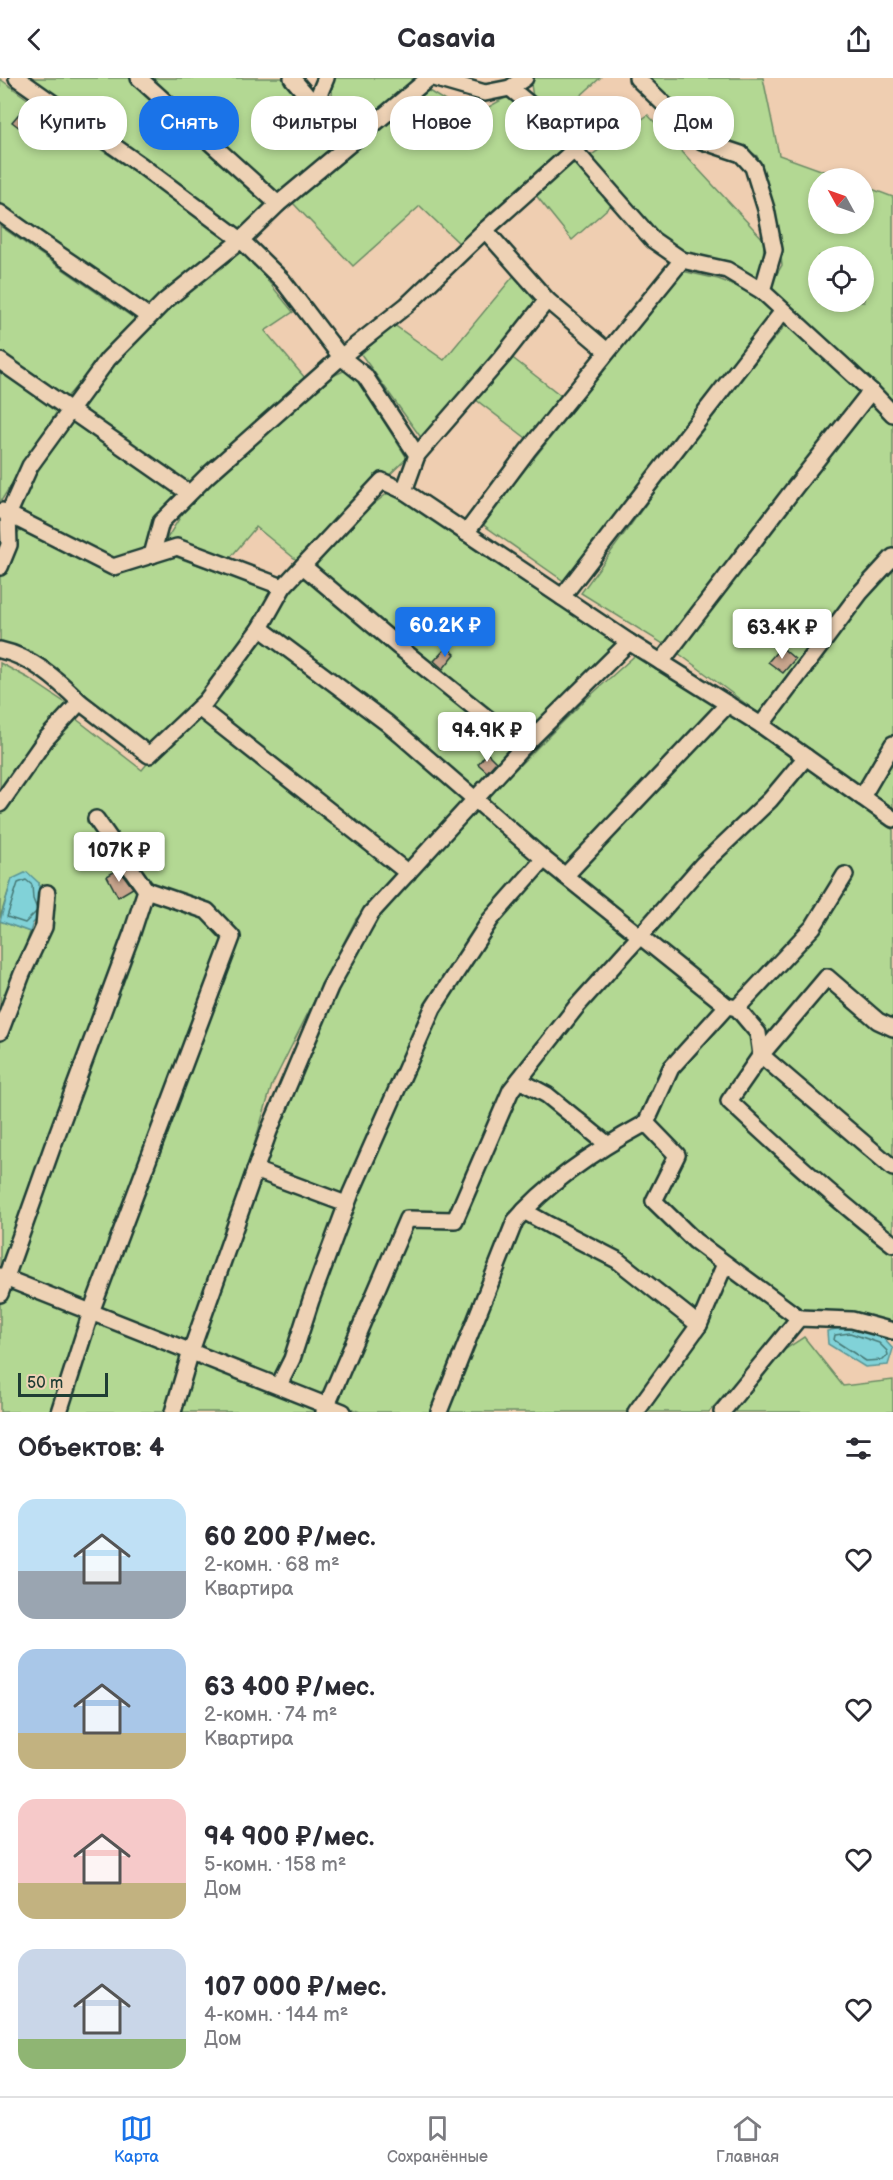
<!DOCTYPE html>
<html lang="ru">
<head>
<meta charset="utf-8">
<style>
  :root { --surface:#fff; --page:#f2f2f3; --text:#2b2b33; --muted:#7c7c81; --line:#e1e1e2; --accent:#1a73e8 }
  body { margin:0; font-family:"Balsamiq Sans",sans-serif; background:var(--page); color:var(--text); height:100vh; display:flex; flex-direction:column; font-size:22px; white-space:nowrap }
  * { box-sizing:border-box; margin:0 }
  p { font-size:20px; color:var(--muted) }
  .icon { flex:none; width:33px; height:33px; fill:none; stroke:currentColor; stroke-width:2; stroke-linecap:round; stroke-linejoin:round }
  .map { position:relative; height:1334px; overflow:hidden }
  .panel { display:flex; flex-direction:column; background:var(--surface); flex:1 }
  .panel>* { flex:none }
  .guide { position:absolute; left:18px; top:18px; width:858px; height:54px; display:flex; gap:12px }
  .needle { width:39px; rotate:310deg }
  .controls { position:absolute; left:808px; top:90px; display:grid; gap:12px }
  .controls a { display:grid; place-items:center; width:66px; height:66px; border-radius:50%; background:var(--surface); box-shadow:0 3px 9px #0003; font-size:30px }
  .scale { position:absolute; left:18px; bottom:15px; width:90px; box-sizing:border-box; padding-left:6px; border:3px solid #1f3d34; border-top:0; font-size:16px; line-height:21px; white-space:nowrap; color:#1f3d34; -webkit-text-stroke:4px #eed2b5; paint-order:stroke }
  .price { position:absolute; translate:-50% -51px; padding:0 14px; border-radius:6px; background:#fff; color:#222; font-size:20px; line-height:39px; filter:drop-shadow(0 2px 3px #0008) }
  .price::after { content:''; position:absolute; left:50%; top:36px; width:18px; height:14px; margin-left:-9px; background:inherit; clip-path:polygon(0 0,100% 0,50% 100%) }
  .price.current { background:var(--accent); color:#fff }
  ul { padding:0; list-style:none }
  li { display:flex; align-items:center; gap:18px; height:150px; padding:0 18px }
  li span { display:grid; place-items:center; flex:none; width:168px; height:120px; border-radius:18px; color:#555 }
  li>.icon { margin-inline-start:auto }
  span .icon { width:72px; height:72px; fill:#fffc; stroke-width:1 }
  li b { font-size:26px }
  h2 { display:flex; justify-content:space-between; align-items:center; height:72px; padding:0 18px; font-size:26px }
  .tag { padding:0 21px; border-radius:24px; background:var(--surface); box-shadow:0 3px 9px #0003; font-size:21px; line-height:54px }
  .tag.current { background:var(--accent); color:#fff }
  header { display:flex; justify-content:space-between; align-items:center; height:78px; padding:0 18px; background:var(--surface); font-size:27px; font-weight:800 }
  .menu { display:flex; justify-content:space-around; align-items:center; height:84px; border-top:2px solid var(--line); background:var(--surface); font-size:16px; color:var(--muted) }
  .menu a { display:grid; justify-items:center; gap:3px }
  .menu .current { color:var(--accent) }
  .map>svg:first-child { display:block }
</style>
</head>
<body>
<header><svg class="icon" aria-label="back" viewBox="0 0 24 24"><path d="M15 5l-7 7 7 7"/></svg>Casavia<svg class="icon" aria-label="share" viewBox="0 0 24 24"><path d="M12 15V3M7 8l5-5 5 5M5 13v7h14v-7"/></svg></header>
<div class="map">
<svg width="893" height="1334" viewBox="0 0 893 1334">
  <rect width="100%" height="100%" fill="#efceb1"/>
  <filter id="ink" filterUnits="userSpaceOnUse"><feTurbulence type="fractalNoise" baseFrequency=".0167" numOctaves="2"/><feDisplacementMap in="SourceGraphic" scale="12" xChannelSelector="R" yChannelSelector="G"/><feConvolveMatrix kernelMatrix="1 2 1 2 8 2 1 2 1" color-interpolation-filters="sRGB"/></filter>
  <g filter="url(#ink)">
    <g fill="#b3d893" stroke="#698a64" stroke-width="1.5" fill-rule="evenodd">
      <path d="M13 0H131L218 79 269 129 239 158Z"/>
      <path d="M147 0H284L340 63 285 115 269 111Z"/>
      <path d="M333 0H418L353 52 332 17Z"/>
      <path d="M530 0H600L556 40 533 19Z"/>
      <path d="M650 0H763L779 77 843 100H819V146H864V108L893 119V736L678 575 581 515 702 349 797 233 770 208 782 187 775 130 757 78 742 68 705 59ZM819 178H864V224H819Z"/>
      <path d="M0 1 58 43 157 109 230 165 145 232 0 136Z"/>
      <path d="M424 10 471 39 512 16 566 73 460 166 420 128 353 188 293 125 357 66Z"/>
      <path d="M648 37 764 162 763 192 749 201 727 187 695 175 679 180 589 79Z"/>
      <path d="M576 80 615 124 572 162 535 116Z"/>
      <path d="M0 148 135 241 67 319 0 275Z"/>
      <path d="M242 171 293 234 265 253 305 300 187 406 75 331 149 237Z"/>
      <path d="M682 193 718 201 753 214 776 231 565 504 482 446Z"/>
      <path d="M516 195 543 222 422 361 361 276 394 247 444 282Z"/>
      <path d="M510 278 564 320 530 363 475 321Z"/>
      <path d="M0 288 58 332 1 423H0Z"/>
      <path d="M350 290 407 380 299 484 256 449 230 480 166 462 190 423 324 302Z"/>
      <path d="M69 339 180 416 151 451 146 468 133 476 109 482 7 430Z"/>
      <path d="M397 408 629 565 479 715 267 550 303 495 366 432Z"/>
      <path d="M21 453 114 499 165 475 276 515 236 582 143 672 0 570V500L10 458Z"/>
      <path d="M263 562 280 568 469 720 444 752 356 841 325 901 272 1007 251 1077 185 1267 0 1188V960L44 856 53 840C39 832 39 820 39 805L12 801 0 840V732L71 637 142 692 172 655 208 627Z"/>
      <path d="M640 573 734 630 813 693 893 752V1250L788 1244 709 1334H360L195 1271 231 1162 365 841 581 626Z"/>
      <path d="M0 585 28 600 67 626 0 714Z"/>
      <path d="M0 843 30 854 14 906 0 937Z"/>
      <path d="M5 1205 91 1239 56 1334H0V1219Z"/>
      <path d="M94 1244H103L186 1279 169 1334H64Z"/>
      <path d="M804 1259 843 1308 893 1302V1334H727L781 1274Z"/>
      <path d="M198 1280 327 1334H181Z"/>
    </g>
    <g fill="#81d2d8" stroke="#5a9696" stroke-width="1.5">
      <path d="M27 794 39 805V820L45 835 33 845 30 854 0 843 12 801Z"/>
      <path d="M850 1248 883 1260 893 1271 888 1287 865 1289 828 1266 827 1253Z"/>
    </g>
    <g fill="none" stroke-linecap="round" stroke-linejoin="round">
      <g stroke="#467976" stroke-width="1.5">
        <path d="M36 834 25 845 7 839 18 805 26 802 32 807 33 821 37 831"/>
        <path d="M850 1255 879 1265 887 1273 888 1277 883 1282 866 1283 834 1262 835 1257Z"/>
      </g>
    </g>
    <g fill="#c8a58d" stroke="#1f3d34" stroke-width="1.5">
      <path d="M23 31 39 43 29 57 12 44Z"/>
      <path d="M447 569 455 576 443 591 434 583Z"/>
      <path d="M781 569 795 581 783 595 768 584Z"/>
      <path d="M487 675 496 684 487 694 478 686Z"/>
      <path d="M119 791 133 810 118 819 107 798Z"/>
    </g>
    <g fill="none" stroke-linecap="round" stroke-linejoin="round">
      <defs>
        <g id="minor">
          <path d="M139 0 278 126"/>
          <path d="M292 0 348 66"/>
          <path d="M429 0 278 126 241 162 283 203 341 279 365 298 417 377 404 413 629 564 761 647 893 741"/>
          <path d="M433 0 485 15 510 10 525 0"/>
          <path d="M637 0 702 63 741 76 753 89 766 131 774 172 762 213 871 313 796 408 661 584"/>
          <path d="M510 10 546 40 653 162 682 182 727 192 762 213"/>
          <path d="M315 26 326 0"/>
          <path d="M0 135C49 171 100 203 149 239"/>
          <path d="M485 152 547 222"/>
          <path d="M0 283 189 415"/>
          <path d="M871 313 893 336"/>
          <path d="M417 377 503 278 547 222 607 273"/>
          <path d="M2 433 113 489 177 469 283 509 382 403 404 413"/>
          <path d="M466 455 528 372 682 182"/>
          <path d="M152 477 161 444 207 398 341 279 407 227 485 152 573 73"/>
          <path d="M303 488 399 569 523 669"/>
          <path d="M0 489 9 467 8 437 30 388 67 337 108 281 165 223 241 162 142 88 17 0"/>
          <path d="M562 519 783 233"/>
          <path d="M260 550 387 645 544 781 727 928 737 930 813 849 845 797"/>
          <path d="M0 572C32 579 57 601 80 624"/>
          <path d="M199 630 408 795"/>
          <path d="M761 647 860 515 893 479"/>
          <path d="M862 719 893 666"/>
          <path d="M0 726 45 662 80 624 149 677 206 623 260 550 283 509"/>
          <path d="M565 798 728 626"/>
          <path d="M737 930 758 955 761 977 893 1090"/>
          <path d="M893 950 878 943 827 899 761 977 729 1023C782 1073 836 1122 893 1166"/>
          <path d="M0 954 22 896 44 849 47 815"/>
          <path d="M519 1002 547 1017 607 1066"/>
          <path d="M646 1045 671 990 727 928"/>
          <path d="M255 1092 346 1126"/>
          <path d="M524 1133 549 1147 617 1182 699 1247"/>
          <path d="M0 1198 343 1334"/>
          <path d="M0 1216 52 1070 132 855 146 812 96 741"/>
          <path d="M279 1307 292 1281 311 1222 351 1115 433 930 491 841 544 781"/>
          <path d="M59 1334 91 1234 232 859 207 833 146 812"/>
          <path d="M173 1334 191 1273 269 1053 330 909 371 835 523 669 629 564"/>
          <path d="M324 1334 407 1141 455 1142 511 1012 577 928 640 858 702 787 770 722 806 679"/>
          <path d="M439 1334 515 1143C549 1103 600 1070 646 1045L677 1077 654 1123 695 1163 799 1240"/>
          <path d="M636 1334 699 1247 725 1186"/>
          <path d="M722 1334 799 1240 852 1242 893 1253"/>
        </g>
      </defs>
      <use href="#minor" stroke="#1f3d34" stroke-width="20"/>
      <use href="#minor" stroke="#eed2b5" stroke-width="15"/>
    </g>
  </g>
</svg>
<div class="controls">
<a><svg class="needle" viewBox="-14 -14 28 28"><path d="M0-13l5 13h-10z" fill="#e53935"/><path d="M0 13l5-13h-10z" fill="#7c7c81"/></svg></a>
<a><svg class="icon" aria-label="locate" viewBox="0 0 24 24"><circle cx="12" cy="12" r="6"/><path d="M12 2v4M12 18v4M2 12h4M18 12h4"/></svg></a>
</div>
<div class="scale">50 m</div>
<b class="price current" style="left:445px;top:580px">60.2K ₽</b>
<b class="price" style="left:782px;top:582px">63.4K ₽</b>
<b class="price" style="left:487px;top:685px">94.9K ₽</b>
<b class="price" style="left:119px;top:805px">107K ₽</b>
<div class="guide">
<a class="tag">Купить</a>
<a class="tag current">Снять</a>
<a class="tag">Фильтры</a>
<a class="tag">Новое</a>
<a class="tag">Квартира</a>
<a class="tag">Дом</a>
</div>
</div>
<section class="panel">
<h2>Объектов: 4<svg class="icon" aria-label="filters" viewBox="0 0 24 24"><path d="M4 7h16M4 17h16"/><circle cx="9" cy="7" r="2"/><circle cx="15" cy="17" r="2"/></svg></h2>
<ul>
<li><span style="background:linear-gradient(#bfe0f5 60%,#9aa5b1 0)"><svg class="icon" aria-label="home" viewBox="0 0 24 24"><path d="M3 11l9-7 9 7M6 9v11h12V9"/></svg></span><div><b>60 200 ₽/мес.</b><p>2-комн. · 68 m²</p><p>Квартира</p></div><svg class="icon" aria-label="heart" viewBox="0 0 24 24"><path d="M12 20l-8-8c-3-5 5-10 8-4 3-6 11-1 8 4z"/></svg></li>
<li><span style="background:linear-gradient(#a9c7e8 70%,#c2b280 0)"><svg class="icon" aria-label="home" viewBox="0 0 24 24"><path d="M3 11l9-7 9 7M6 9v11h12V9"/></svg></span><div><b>63 400 ₽/мес.</b><p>2-комн. · 74 m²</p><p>Квартира</p></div><svg class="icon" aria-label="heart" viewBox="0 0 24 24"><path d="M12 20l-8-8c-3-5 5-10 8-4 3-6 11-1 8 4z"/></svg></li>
<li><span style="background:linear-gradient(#f6c9c9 70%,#c2b280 0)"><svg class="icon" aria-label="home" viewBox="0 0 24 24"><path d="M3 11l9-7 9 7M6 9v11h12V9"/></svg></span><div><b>94 900 ₽/мес.</b><p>5-комн. · 158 m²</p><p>Дом</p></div><svg class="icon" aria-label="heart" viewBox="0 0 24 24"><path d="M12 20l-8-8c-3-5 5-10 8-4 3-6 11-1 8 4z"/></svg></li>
<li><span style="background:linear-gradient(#c9d6e8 75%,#8fb573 0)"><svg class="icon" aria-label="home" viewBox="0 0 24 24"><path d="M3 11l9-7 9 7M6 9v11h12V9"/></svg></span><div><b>107 000 ₽/мес.</b><p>4-комн. · 144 m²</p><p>Дом</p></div><svg class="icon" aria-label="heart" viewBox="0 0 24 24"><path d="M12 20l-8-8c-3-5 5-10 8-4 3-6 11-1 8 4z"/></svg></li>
</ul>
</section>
<nav class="menu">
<a class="current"><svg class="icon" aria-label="map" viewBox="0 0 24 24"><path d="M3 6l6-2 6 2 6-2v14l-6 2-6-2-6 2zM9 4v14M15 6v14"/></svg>Карта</a>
<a><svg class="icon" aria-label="saved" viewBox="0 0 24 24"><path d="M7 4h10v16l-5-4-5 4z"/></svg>Сохранённые</a>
<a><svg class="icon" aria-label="home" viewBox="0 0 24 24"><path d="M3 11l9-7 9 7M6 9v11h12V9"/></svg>Главная</a>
</nav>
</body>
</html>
